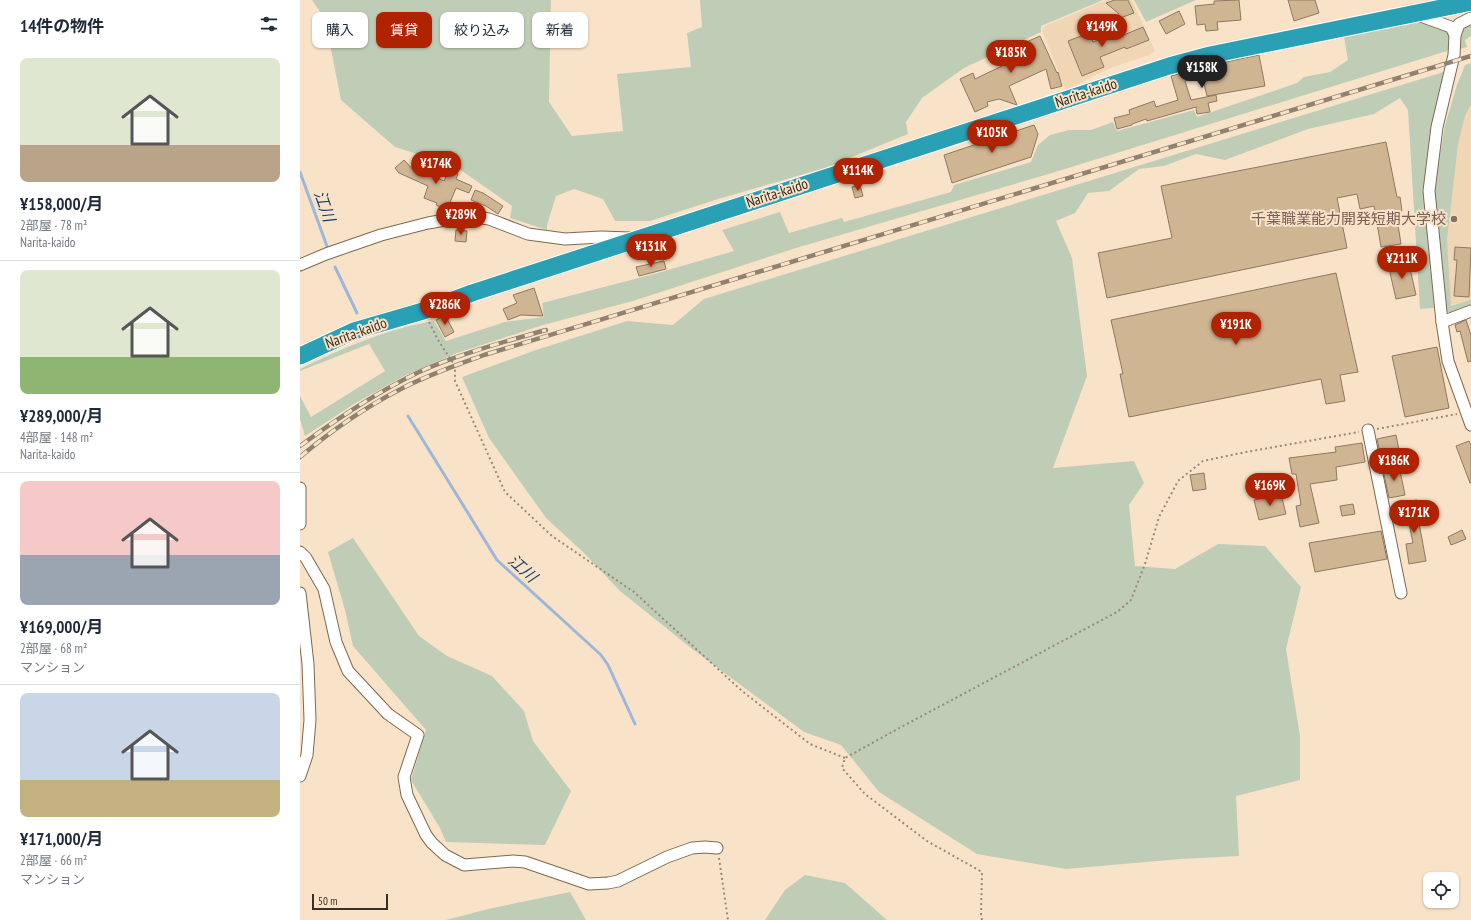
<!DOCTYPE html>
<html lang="ja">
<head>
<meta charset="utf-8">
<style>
  :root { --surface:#fff; --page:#f6f6f7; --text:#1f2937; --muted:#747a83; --line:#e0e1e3; --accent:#af2300 }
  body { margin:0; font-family:"PT Sans Narrow","Noto Sans JP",sans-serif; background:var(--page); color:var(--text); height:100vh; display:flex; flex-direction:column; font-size:15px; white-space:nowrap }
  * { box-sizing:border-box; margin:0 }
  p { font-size:13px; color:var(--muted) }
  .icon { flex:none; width:22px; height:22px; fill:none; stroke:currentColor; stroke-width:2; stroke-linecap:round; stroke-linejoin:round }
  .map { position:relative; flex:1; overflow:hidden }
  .sheet { display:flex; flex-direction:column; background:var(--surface); width:300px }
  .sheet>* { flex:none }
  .top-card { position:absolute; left:12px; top:12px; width:380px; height:36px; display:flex; gap:8px }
  .fabs { position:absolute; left:1123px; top:872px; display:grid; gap:8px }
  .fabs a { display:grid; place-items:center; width:36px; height:36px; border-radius:8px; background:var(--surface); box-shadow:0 1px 3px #0004; font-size:20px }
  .scale { position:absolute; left:12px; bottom:10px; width:76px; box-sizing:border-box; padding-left:4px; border:2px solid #382f25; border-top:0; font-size:11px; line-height:14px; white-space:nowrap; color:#382f25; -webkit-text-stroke:3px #f9e3c8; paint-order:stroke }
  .price { position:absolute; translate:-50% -34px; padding:0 9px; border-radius:14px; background:var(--accent); color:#fff; font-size:13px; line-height:26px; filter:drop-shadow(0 1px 2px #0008) }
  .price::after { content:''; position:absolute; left:50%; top:24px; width:12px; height:9px; margin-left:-6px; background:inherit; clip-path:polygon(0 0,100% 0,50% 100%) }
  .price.active { background:#222; color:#fff }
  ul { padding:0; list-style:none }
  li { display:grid; align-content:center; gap:8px; height:212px; padding:0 20px }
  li+li { border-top:1px solid var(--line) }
  li span { display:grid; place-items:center; height:124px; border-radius:8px; color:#555 }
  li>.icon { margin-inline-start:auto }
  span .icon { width:72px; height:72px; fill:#fffc; stroke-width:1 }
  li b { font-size:17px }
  h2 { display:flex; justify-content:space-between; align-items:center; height:48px; padding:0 20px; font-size:17px }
  .tag { padding:0 14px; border-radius:8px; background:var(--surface); box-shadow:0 1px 3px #0004; font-size:14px; line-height:36px }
  .tag.active { background:var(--accent); color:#fff }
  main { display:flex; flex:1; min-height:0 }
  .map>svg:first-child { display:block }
</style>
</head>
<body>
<main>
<section class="sheet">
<h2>14件の物件<svg class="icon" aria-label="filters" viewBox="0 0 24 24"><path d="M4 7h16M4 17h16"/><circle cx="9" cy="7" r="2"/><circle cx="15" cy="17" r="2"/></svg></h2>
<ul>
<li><span style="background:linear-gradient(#dfe7d0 70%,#b9a48a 0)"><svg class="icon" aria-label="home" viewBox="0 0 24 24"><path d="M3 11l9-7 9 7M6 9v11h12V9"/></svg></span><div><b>¥158,000/月</b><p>2部屋 · 78 m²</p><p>Narita-kaido</p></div></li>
<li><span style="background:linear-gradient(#dfe7d0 70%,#8fb573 0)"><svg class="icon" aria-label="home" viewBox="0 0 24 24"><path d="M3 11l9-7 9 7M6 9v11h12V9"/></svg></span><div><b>¥289,000/月</b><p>4部屋 · 148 m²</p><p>Narita-kaido</p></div></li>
<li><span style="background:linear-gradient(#f6c9c9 60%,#9aa5b1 0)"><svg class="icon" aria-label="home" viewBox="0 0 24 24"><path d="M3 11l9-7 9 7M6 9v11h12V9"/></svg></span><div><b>¥169,000/月</b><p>2部屋 · 68 m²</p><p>マンション</p></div></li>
<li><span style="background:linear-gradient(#c9d6e8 70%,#c2b280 0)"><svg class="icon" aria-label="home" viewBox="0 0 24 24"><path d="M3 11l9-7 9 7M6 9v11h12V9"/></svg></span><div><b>¥171,000/月</b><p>2部屋 · 66 m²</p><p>マンション</p></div></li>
</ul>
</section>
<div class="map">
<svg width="1171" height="920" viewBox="0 0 1171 920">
  <rect width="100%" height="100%" fill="#f9e3c8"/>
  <g fill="#f1d6b5">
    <path d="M806 0H832L855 51 849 55 808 69 766 90 742 31 745 26Z"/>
    <path d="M1171 69V305L1150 313 1134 190 1145 126 1157 85Z"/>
  </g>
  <g fill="#bfcdb7">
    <path d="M12 0H251L249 102 272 136 323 131 317 74 391 67 387 33 402 27 400 0H803L741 26V32L664 68 622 98 606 122 608 134 525 168 418 199 350 221H315L303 199 274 189 256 196 247 225V230L210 218 212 206 155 166 95 147 41 100 25 19Z"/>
    <path d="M834 0H896L846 22Z"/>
    <path d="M1121 19 1144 27 1151 36 1150 46 1147 51 752 173 496 248 333 301 243 325 157 353 104 376 54 404 5 436 0 419V396L11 417 85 371 69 344 0 371V369C40 349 89 328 134 321L146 341 205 322 244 317 242 303 354 274 434 251 422 230 480 212 489 233 542 218 544 222 651 192 654 185 731 162 738 145 750 135 769 130H791L813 122 817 131 894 110 897 117 997 83 1004 77 1030 72 1048 60 1044 37Z"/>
    <path d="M1171 22V36L1165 40 1167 47 1159 49C1159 37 1161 29 1171 22Z"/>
    <path d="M1171 63V104L1165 116 1158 144 1147 240 1151 306 1171 300V305L1150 313 1144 309 1134 190 1145 126 1157 85 1165 65Z"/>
    <path d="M1147 71 1131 130 1124 185 1134 308 1120 309 1108 110 1100 98 1074 114 1008 129 925 160 896 154 864 166 839 169 809 191 788 193 775 213 756 221 772 258 787 376 753 468 834 461 844 483 829 505 835 566 875 569 918 544 965 546 1001 587 986 649 1000 736V780L936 796 939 856 881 859 766 869 677 854 579 792 541 745 504 732 391 648 320 591 283 552 246 518 189 438 162 377 233 351 327 321 373 325 404 299Z"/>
    <path d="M53 538 119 636 147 656 192 676 224 711 233 741 271 791 245 845 146 842 140 828 111 780 126 730 53 646 45 610 28 552Z"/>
    <path d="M505 875 545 883 587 920H465L485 890Z"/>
    <path d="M270 892 286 920H146L188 909Z"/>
  </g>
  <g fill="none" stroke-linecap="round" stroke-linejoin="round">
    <g stroke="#9eb7d9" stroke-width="3">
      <path d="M0 172 28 249"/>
      <path d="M35 267 57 313"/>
      <path d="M108 416 197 560 301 655 308 665 335 724"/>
    </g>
  </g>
  <g fill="#d0b593" stroke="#8d7961">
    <path d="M815 0H828L834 13 820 18 818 13 806 3Z"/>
    <path d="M939 0 941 20 917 22 918 30 906 31 905 24 897 25 895 6 914 4V1Z"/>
    <path d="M988 0H1015L1019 13 994 21Z"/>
    <path d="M879 11 885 24 866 34 859 21Z"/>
    <path d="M843 27 849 40 826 49 825 47 800 57 804 67 782 76 768 41 789 33 793 42 817 33 819 37Z"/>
    <path d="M740 36 757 73 758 72 762 86 751 89 746 69 709 86 717 105 699 99 687 102 688 106 675 112 660 79 673 73 675 79 702 66 697 55Z"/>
    <path d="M959 55 965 86 907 96 902 76 885 81 891 100 916 95 917 101 908 103 910 112 897 114 896 107 847 121 846 119 832 124V125L817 129 814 118 830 114 829 110 854 101 856 107 878 100 871 76 912 65Z"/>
    <path d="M734 125 738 134 731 157 652 183 644 155Z"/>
    <path d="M1086 142 1097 197H1100L1102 211 1096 212 1101 244 1081 247 1074 206 1060 209 1057 194 1037 198 1047 248 807 298 798 253 872 238 861 186Z"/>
    <path d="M104 160 118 175 120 170 144 181 149 170 158 174 156 179 172 186 169 193 156 188 147 210 136 205 137 203 124 198 128 186 99 173 95 168Z"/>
    <path d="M560 185 563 196 555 198 552 187Z"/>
    <path d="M175 190 183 193 203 206 198 214 186 206 171 200Z"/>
    <path d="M156 230 167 231 166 242 155 241Z"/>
    <path d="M1155 247 1171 248 1169 297 1154 296 1157 260H1154Z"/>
    <path d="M1108 260 1116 295 1096 299 1088 264Z"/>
    <path d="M364 261 366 269 339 276 336 267Z"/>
    <path d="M1036 273 1058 372 1040 375 1045 401 1026 404 1021 379 829 417 820 374H823L811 320Z"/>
    <path d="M234 288 243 316 221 315 208 320 203 309 217 303 213 295Z"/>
    <path d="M145 315 154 332 145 337 136 320Z"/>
    <path d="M1166 320 1171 335V361L1168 362 1160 331 1157 332 1155 325Z"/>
    <path d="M1137 347 1149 408 1105 417 1092 356Z"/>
    <path d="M1096 435 1099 450 1080 453 1077 439Z"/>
    <path d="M1169 441 1171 445V483H1170L1156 446Z"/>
    <path d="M1062 443 1065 462 1036 467 1037 480 1010 484 1019 523 1000 527 996 506 1001 505 996 474H992L989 458 1036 452 1035 447Z"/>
    <path d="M1099 466 1105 495 1089 498 1083 470Z"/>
    <path d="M904 473 906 489 893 491 890 475Z"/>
    <path d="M981 494 986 514 959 520 954 500Z"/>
    <path d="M1117 500 1119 512H1117L1126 561 1109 564 1106 544 1113 543 1107 514H1105L1103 502Z"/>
    <path d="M1053 504 1055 514 1042 516 1040 506Z"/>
    <path d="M1162 530 1166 539 1151 545 1148 537Z"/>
    <path d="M1081 531 1087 559 1015 572 1009 543Z"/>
  </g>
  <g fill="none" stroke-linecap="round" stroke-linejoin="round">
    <defs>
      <g id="minor">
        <path d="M1115 14 1151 27 1155 35 1159 24 1171 18"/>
        <path d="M1155 35 1154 55 1137 127 1129 191 1142 322 1148 361 1171 425"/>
        <path d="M0 265 26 254 81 235 128 223 168 216 189 219 228 234 265 239 301 237 330 238"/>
        <path d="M1142 322 1171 311"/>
        <path d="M1068 430 1101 593"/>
        <path d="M0 488V524"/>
        <path d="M0 552 6 558 24 589 36 642 48 671 88 714 118 735 104 777 107 795 126 835 132 843 145 855 164 865 213 861 225 862 289 884 308 883 318 881 367 857 392 848 405 847 417 848"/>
        <path d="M0 593 8 664 10 720 7 755 0 776"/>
      </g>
      <path id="highway" d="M0 356 54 331 123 311 172 293 869 66 910 55 1171 2"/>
    </defs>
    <use href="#minor" stroke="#7c6951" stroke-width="13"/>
    <use href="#highway" stroke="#fff" stroke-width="19"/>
    <g stroke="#998977" stroke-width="2" stroke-dasharray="2 3" stroke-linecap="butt">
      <path d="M129 322 138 340 155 366V381L205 492 252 536 334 592 442 691 510 744 545 758"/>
      <path d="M1077 429 1157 414"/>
      <path d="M419 858 428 920"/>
      <path d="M682 920 681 915 682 872 627 841 565 794 542 768 545 758 603 726 817 612 831 600 845 564 859 517 878 481 903 461 946 452 1059 432"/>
    </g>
    <use href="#minor" stroke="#fff" stroke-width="11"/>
    <use href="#highway" stroke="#2aa0b5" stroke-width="17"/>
    <defs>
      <g id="rail">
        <path d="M0 446C38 418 77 392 119 372 158 354 204 342 246 330"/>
        <path d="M0 457C31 431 64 408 99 390 125 376 157 365 184 355L1171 56"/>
      </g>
    </defs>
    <use href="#rail" stroke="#918270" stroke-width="4.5"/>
    <use href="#rail" stroke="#f9e3c8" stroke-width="3" stroke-dasharray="9" stroke-linecap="butt"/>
  </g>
  <circle fill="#8d6e63" stroke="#f9e3c8" stroke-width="1.5" cx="1154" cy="219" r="4"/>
  <g text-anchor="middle" stroke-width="4" stroke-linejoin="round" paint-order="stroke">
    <g font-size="15" fill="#382f25" stroke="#f9e3c8">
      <text transform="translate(786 93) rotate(-18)" y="5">Narita-kaido</text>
      <text transform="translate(477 193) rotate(-18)" y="5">Narita-kaido</text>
      <text transform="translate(56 333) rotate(-20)" y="5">Narita-kaido</text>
    </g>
    <g font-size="15" fill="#785e54" stroke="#f9e3c8" text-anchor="end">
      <text x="1146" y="224">千葉職業能力開発短期大学校</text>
    </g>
    <g font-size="16" font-style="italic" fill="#1b3e6a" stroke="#f9e3c8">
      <text transform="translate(25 206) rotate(70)" y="6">江川</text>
      <text transform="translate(223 568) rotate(42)" y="6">江川</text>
    </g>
  </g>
</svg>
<div class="fabs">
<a><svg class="icon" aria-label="locate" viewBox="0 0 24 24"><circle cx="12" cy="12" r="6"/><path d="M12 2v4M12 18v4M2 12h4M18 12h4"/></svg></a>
</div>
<div class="scale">50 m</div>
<b class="price" style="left:802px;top:48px">¥149K</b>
<b class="price" style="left:711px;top:74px">¥185K</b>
<b class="price active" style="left:902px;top:89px">¥158K</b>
<b class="price" style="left:692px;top:154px">¥105K</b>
<b class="price" style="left:136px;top:185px">¥174K</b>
<b class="price" style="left:558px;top:192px">¥114K</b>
<b class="price" style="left:161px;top:236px">¥289K</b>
<b class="price" style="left:351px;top:268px">¥131K</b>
<b class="price" style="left:1102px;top:280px">¥211K</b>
<b class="price" style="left:145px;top:326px">¥286K</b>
<b class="price" style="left:936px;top:346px">¥191K</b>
<b class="price" style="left:1094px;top:482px">¥186K</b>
<b class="price" style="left:970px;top:507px">¥169K</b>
<b class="price" style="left:1114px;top:534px">¥171K</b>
<div class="top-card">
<a class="tag">購入</a>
<a class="tag active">賃貸</a>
<a class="tag">絞り込み</a>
<a class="tag">新着</a>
</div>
</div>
</main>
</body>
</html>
